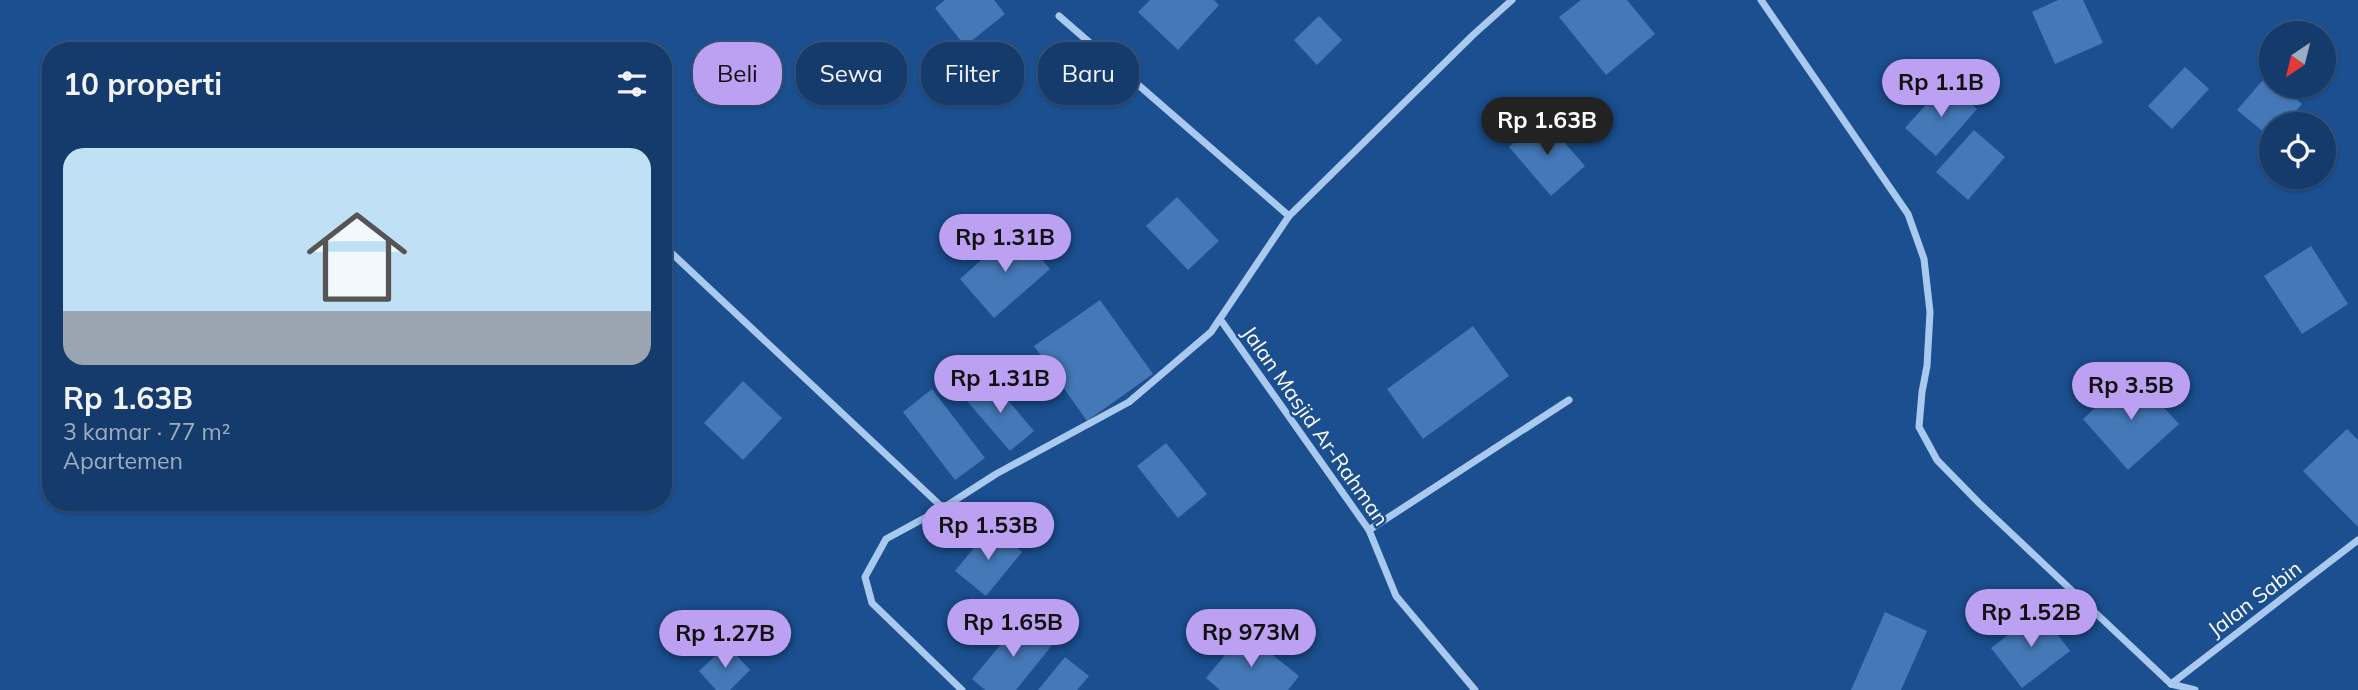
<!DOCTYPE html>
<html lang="id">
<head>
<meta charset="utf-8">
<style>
  :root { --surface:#143b6b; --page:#1d4271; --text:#f1f3f6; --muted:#9dadc1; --line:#33557e; --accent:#bca0f2 }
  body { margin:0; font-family:Mulish,sans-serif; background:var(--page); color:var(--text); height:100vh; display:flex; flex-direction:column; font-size:26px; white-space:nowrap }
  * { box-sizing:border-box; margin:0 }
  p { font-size:23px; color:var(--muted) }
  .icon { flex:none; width:38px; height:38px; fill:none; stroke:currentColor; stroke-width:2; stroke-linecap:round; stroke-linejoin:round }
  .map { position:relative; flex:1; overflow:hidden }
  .drawer { position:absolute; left:42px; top:42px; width:630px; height:469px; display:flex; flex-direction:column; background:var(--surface); border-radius:28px; box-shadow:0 2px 5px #0004,0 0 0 2px var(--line) }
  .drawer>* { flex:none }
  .banner { position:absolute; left:693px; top:42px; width:665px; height:63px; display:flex; gap:14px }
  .needle { width:46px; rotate:215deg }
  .tools { position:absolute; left:2259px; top:21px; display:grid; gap:14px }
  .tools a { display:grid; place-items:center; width:77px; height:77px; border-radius:50%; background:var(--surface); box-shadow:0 2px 5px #0004,0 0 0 2px var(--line); font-size:35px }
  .price { position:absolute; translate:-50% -60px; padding:0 16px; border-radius:24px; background:var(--accent); color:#111; font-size:23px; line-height:46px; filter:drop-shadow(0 2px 4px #0008) }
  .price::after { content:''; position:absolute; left:50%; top:42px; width:21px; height:16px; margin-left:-10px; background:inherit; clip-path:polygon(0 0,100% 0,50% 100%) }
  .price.current { background:#222; color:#fff }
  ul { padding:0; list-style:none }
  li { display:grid; align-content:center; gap:14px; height:371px; padding:0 21px }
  li span { display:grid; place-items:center; height:217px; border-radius:21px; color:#555 }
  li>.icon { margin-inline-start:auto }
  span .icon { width:126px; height:126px; fill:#fffc; stroke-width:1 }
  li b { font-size:30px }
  h2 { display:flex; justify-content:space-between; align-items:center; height:84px; padding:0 21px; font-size:30px }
  .chip { padding:0 24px; border-radius:28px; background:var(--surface); box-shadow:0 2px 5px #0004,0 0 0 2px var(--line); font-size:24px; line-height:63px }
  .chip.current { background:var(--accent); color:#111 }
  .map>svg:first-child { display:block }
</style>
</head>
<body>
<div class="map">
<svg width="2358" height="690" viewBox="0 0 2358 690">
  <rect width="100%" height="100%" fill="#1b4f8f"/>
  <g fill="#4478b7">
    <path d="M945 0H994L1005 14 965 46 935 8Z"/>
    <path d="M1150 0H1214L1219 5 1178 50 1138 12Z"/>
    <path d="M1581 0H1627L1655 34 1606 75 1559 17Z"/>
    <path d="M2058 0H2083L2103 43 2055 64 2032 12Z"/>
    <path d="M1319 16 1342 40 1317 65 1294 40Z"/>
    <path d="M2185 67 2209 89 2172 129 2148 106Z"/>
    <path d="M2268 74 2272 78V86H2281L2302 104 2284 124H2272V139L2237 110Z"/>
    <path d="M1946 82 1977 109 1936 156 1905 128Z"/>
    <path d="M1542 117 1585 166 1551 196 1509 147Z"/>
    <path d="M1974 130 2005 157 1968 200 1936 172Z"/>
    <path d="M1177 197 1219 241 1188 270 1146 226Z"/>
    <path d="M1016 229 1050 269 994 318 960 279Z"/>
    <path d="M2311 246 2348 304 2302 334 2264 276Z"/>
    <path d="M1100 300 1153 374 1087 421 1034 346Z"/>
    <path d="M1473 326 1509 376 1423 439 1387 389Z"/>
    <path d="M2133 374 2179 424 2128 470 2083 419Z"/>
    <path d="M990 379 1034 431 1010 451 966 400Z"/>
    <path d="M743 381 782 418 743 460 704 423Z"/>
    <path d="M932 389 985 458 955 480 903 412Z"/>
    <path d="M2347 429 2358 440V527L2303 471Z"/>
    <path d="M1166 443 1207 494 1178 518 1137 466Z"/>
    <path d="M991 527 1022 552 986 596 955 571Z"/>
    <path d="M2040 611 2070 651 2022 688 1991 648Z"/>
    <path d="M1885 612 1927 631 1901 690H1851Z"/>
    <path d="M1022 619 1053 644 1016 690H985L972 679Z"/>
    <path d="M1244 632 1299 676 1288 690H1220L1206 678Z"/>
    <path d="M727 645 750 670 730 690H716L699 671Z"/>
    <path d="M1065 657 1089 676 1077 690H1038Z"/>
  </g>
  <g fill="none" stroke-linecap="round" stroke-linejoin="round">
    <g stroke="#a9c9ee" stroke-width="7">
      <path d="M1761 0 1908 214 1924 259 1930 312 1927 366 1922 392 1919 427 1937 460 1979 503 2171 684 2195 690"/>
      <path d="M1059 16 1289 216 1473 35 1512 0"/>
      <path d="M663 245 943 508"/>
      <path d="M1220 319 1369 530 1396 596 1475 690"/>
      <path d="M1369 530 1569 400"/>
      <path d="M2171 684 2358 540"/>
      <path d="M962 690 872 603 865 577 886 539 943 508 996 474 1129 402 1211 332 1289 216"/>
    </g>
  </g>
  <g text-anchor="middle" stroke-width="5" stroke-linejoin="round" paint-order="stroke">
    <g font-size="21" fill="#fff" stroke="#1b4f8f">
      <text transform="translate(1315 426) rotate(55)" y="7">Jalan Masjid Ar-Rahman</text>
      <text transform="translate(2255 599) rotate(-37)" y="7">Jalan Sabin</text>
    </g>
  </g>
</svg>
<div class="tools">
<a><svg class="needle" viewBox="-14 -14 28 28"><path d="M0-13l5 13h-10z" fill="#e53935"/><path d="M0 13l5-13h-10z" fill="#9dadc1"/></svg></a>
<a><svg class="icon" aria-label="locate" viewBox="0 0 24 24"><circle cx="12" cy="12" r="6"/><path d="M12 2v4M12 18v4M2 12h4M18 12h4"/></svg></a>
</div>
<b class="price" style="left:1941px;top:119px">Rp 1.1B</b>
<b class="price current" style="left:1547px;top:157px">Rp 1.63B</b>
<b class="price" style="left:1005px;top:274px">Rp 1.31B</b>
<b class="price" style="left:1000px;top:415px">Rp 1.31B</b>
<b class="price" style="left:2131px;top:422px">Rp 3.5B</b>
<b class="price" style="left:988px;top:562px">Rp 1.53B</b>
<b class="price" style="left:2031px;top:649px">Rp 1.52B</b>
<b class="price" style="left:1013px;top:659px">Rp 1.65B</b>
<b class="price" style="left:1251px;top:669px">Rp 973M</b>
<b class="price" style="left:725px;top:670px">Rp 1.27B</b>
<div class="banner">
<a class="chip current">Beli</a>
<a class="chip">Sewa</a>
<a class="chip">Filter</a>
<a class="chip">Baru</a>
</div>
<section class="drawer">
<h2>10 properti<svg class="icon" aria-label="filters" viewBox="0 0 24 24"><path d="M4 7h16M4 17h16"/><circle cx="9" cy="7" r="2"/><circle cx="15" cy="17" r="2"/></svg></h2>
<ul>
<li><span style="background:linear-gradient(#bfe0f5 75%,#9aa5b1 0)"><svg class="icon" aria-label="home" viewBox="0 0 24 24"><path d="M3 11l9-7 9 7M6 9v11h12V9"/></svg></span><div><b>Rp 1.63B</b><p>3 kamar · 77 m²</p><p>Apartemen</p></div></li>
</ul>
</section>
</div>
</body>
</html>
